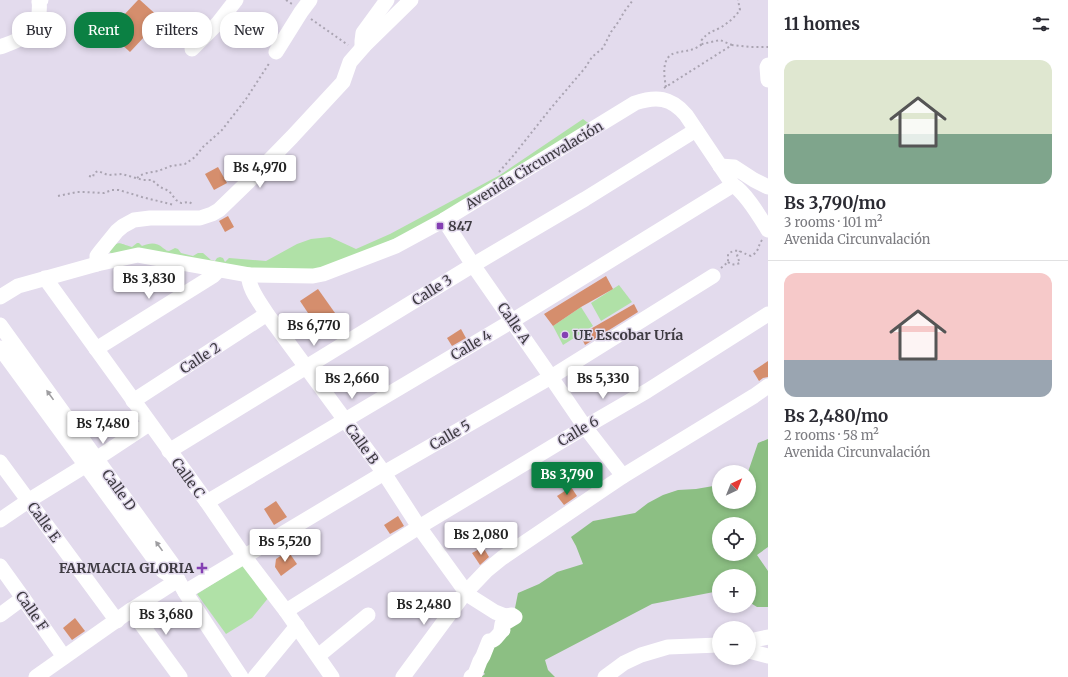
<!DOCTYPE html>
<html lang="en">
<head>
<meta charset="utf-8">
<style>
  :root { --surface:#fff; --page:#f2f2f3; --text:#2b2b33; --muted:#7c7c81; --line:#e1e1e2; --accent:#0b8043 }
  body { margin:0; font-family:Merriweather,serif; background:var(--page); color:var(--text); height:100vh; display:flex; flex-direction:column; font-size:15px; white-space:nowrap }
  * { box-sizing:border-box; margin:0 }
  p { font-size:13px; color:var(--muted) }
  .icon { flex:none; width:22px; height:22px; fill:none; stroke:currentColor; stroke-width:2; stroke-linecap:round; stroke-linejoin:round }
  .map { position:relative; flex:1; overflow:hidden }
  .drawer { display:flex; flex-direction:column; background:var(--surface); width:300px }
  .drawer>* { flex:none }
  .banner { position:absolute; left:12px; top:12px; width:380px; height:36px; display:flex; gap:8px }
  .needle { width:26px; rotate:43deg }
  .tools { position:absolute; left:712px; top:465px; display:grid; gap:8px }
  .tools a { display:grid; place-items:center; width:44px; height:44px; border-radius:50%; background:var(--surface); box-shadow:0 2px 6px #0003; font-size:20px }
  .price { position:absolute; translate:-50% -34px; padding:0 9px; border-radius:4px; background:#fff; color:#222; font-size:13px; line-height:26px; filter:drop-shadow(0 1px 2px #0008) }
  .price::after { content:''; position:absolute; left:50%; top:24px; width:12px; height:9px; margin-left:-6px; background:inherit; clip-path:polygon(0 0,100% 0,50% 100%) }
  .price.active { background:var(--accent); color:#fff }
  ul { padding:0; list-style:none }
  li { display:grid; align-content:center; gap:8px; height:212px; padding:0 16px }
  li+li { border-top:1px solid var(--line) }
  li span { display:grid; place-items:center; height:124px; border-radius:12px; color:#555 }
  li>.icon { margin-inline-start:auto }
  span .icon { width:72px; height:72px; fill:#fffc; stroke-width:1 }
  li b { font-size:17px }
  h2 { display:flex; justify-content:space-between; align-items:center; height:48px; padding:0 16px; font-size:17px }
  .chip { padding:0 14px; border-radius:16px; background:var(--surface); box-shadow:0 2px 6px #0003; font-size:14px; line-height:36px }
  .chip.active { background:var(--accent); color:#fff }
  main { display:flex; flex:1; min-height:0 }
  .map>svg:first-child { display:block }
</style>
</head>
<body>
<main>
<div class="map">
<svg width="768" height="677" viewBox="0 0 768 677">
  <rect width="100%" height="100%" fill="#e3dbed"/>
  <g fill="#b0e1a7">
    <path d="M583 119 592 126 445 217 320 271 243 270 113 254 107 251C120 240 117 243 132 247L137 243H139L142 246C150 243 156 242 163 248 168 251 164 250 169 251L175 248 178 249 181 253 193 256 198 253H203L211 260 215 261 217 258 220 257 223 258 225 262 229 258 266 261 297 244 311 239 330 237 356 249 390 234 500 175Z"/>
    <path d="M619 285 632 302 601 321 591 303Z"/>
    <path d="M581 307 593 326 563 345 553 326Z"/>
    <path d="M243 565 269 597 252 618 226 634 197 594Z"/>
  </g>
  <path fill="#8cbf83" fill-rule="evenodd" d="M768 439V547L757 555 768 571V607H757L749 602V576H719V591L652 604 545 660 548 670 555 677H481L485 674 481 670 515 608 518 593 539 584 557 572 583 564 576 546 571 537 593 521 635 513 648 503 663 495 678 490 696 489 719 485V502H749V472H748L758 443ZM719 524H749V554H719Z"/>
  <g fill="#d58e6d">
    <path d="M138 0H140L161 19 130 52 108 32Z"/>
    <path d="M218 167 227 183 214 190 205 174Z"/>
    <path d="M228 216 234 227 225 232 219 221Z"/>
    <path d="M606 276 613 289 581 307 553 326 544 314Z"/>
    <path d="M318 289 335 313 316 325 300 301Z"/>
    <path d="M634 304 638 312 585 345 580 335Z"/>
    <path d="M461 329 466 338 452 346 447 338Z"/>
    <path d="M768 361V377L763 378 759 381 753 371Z"/>
    <path d="M588 366 598 380 582 391 575 381 577 373Z"/>
    <path d="M571 487 577 496 564 505 557 496Z"/>
    <path d="M276 501 287 517 274 525 264 509Z"/>
    <path d="M398 516 404 526 390 534 384 525Z"/>
    <path d="M483 547 489 557 480 565 472 553Z"/>
    <path d="M288 551 297 564 281 576 275 567 276 559Z"/>
    <path d="M75 618 85 631 72 640 63 628Z"/>
  </g>
  <g fill="none" stroke-linecap="round" stroke-linejoin="round">
    <g stroke="#aaa4b2" stroke-width="2" stroke-dasharray="2 3" stroke-linecap="butt">
      <path d="M286 0 292 4"/>
      <path d="M311 19 348 45"/>
      <path d="M732 45 720 40 702 44 701 41C707 33 711 32 720 28 728 23 735 17 740 10L738 0"/>
      <path d="M666 87C664 76 661 57 675 53 686 50 692 52 702 44"/>
      <path d="M664 88 732 45 751 47H768"/>
      <path d="M499 172 513 156 551 108 585 68 592 57 603 48 611 32 619 21 624 12 633 0"/>
      <path d="M89 176 93 177 94 173 98 171 108 175 122 174 143 180H152L160 187 169 191 176 200 181 203 189 202 194 205"/>
      <path d="M137 178 141 175 147 173 158 171 171 166 185 164 195 157 203 147 222 130 246 99 270 62"/>
      <path d="M58 196 77 192H85L104 193 112 190H119L142 197 174 205"/>
      <path d="M728 262C732 265 735 265 740 263L737 256 740 251"/>
      <path d="M721 268 728 262V254C738 247 741 253 751 256 760 251 757 247 762 240"/>
    </g>
    <g stroke="#fff" stroke-width="15">
      <path d="M364 46 362 45V41L363 33 387 0"/>
      <path d="M0 47C16 41 38 35 39 15 39 10 40 6 39 2L41 0"/>
      <path d="M192 49 218 23 236 0"/>
      <path d="M276 52 301 12 310 0"/>
      <path d="M768 65 767 67 768 80"/>
      <path d="M720 166 734 167 754 180 768 187"/>
      <path d="M444 220 473 265 544 367 585 427 623 476"/>
      <path d="M97 264V256L100 252 117 231 123 226 134 220 150 218H200L212 214 219 210 249 181 292 137 343 82 350 62 364 46 411 0"/>
      <path d="M249 275C247 287 261 304 267 314L384 473 419 527 466 592"/>
      <path d="M45 278 207 502 244 556 286 611 332 677"/>
      <path d="M0 297 18 286 97 264 138 255 249 275 313 276 323 274 396 246 444 220 635 103C656 96 671 97 686 115L733 185C746 193 760 217 768 230"/>
      <path d="M0 325 173 565 178 580 185 592 241 677"/>
      <path d="M0 348 163 571 178 580"/>
      <path d="M96 349 213 276 219 270"/>
      <path d="M133 401 267 314"/>
      <path d="M169 451 473 265 585 199 696 130"/>
      <path d="M0 462 117 621"/>
      <path d="M207 502 512 321 733 185"/>
      <path d="M0 520 28 501 96 459 149 424"/>
      <path d="M0 566 23 598 64 657"/>
      <path d="M185 592 384 473 551 377 713 276"/>
      <path d="M465 593 495 612 505 616 512 615 515 617 505 623 502 624 501 630H503C498 634 496 641 489 641L483 656 480 661 475 674 471 677"/>
      <path d="M131 610 180 677"/>
      <path d="M286 611 419 527 585 427 647 391 768 314"/>
      <path d="M0 615 23 598"/>
      <path d="M749 641 768 637"/>
      <path d="M749 651 768 656"/>
      <path d="M318 656 368 615"/>
      <path d="M36 677 131 610 178 580"/>
      <path d="M255 677 297 626"/>
      <path d="M403 677 465 593 486 571 502 558 623 476 754 396 768 386"/>
      <path d="M605 677 624 663 641 655 668 647 719 645"/>
    </g>
  </g>
  <defs><path id="oneway-solid" d="M-6-.8H1V-3.2L6.5 0L1 3.2V.8H-6Z"/></defs>
  <g fill="#9e9da0">
    <use href="#oneway-solid" transform="translate(50 395) rotate(-126)"/>
    <use href="#oneway-solid" transform="translate(159 546) rotate(-126)"/>
  </g>
  <g fill="#843fb3" stroke="#e3dbed" stroke-width="1.5">
    <rect x="436" y="222" width="8" height="8" rx="2"/>
    <circle cx="565" cy="335" r="4"/>
    <path d="M200 562h4v4h4v4h-4v4h-4v-4h-4v-4h4z"/>
  </g>
  <g text-anchor="middle" stroke-width="3" stroke-linejoin="round" paint-order="stroke">
    <g font-size="14" fill="#3e3b42" stroke="#e3dbed">
      <text transform="translate(534 165) rotate(-31)" y="5">Avenida Circunvalación</text>
      <text transform="translate(432 290) rotate(-32)" y="5">Calle 3</text>
      <text transform="translate(514 323) rotate(55)" y="5">Calle A</text>
      <text transform="translate(471 345) rotate(-31)" y="5">Calle 4</text>
      <text transform="translate(200 358) rotate(-33)" y="5">Calle 2</text>
      <text transform="translate(578 431) rotate(-31)" y="5">Calle 6</text>
      <text transform="translate(450 435) rotate(-30)" y="5">Calle 5</text>
      <text transform="translate(362 444) rotate(54)" y="5">Calle B</text>
      <text transform="translate(188 478) rotate(54)" y="5">Calle C</text>
      <text transform="translate(119 490) rotate(54)" y="5">Calle D</text>
      <text transform="translate(44 522) rotate(54)" y="5">Calle E</text>
      <text transform="translate(32 611) rotate(55)" y="5">Calle F</text>
    </g>
    <g font-size="14" font-weight="bold" fill="#3e3b42" stroke="#e3dbed" text-anchor="start">
      <text x="448" y="231">847</text>
      <text x="573" y="340">UE Escobar Uría</text>
      <text x="194" y="573" text-anchor="end">FARMACIA GLORIA</text>
    </g>
  </g>
</svg>
<div class="tools">
<a><svg class="needle" viewBox="-14 -14 28 28"><path d="M0-13l5 13h-10z" fill="#e53935"/><path d="M0 13l5-13h-10z" fill="#7c7c81"/></svg></a>
<a><svg class="icon" aria-label="locate" viewBox="0 0 24 24"><circle cx="12" cy="12" r="6"/><path d="M12 2v4M12 18v4M2 12h4M18 12h4"/></svg></a>
<a>+</a>
<a>−</a>
</div>
<b class="price" style="left:260px;top:189px">Bs 4,970</b>
<b class="price" style="left:149px;top:300px">Bs 3,830</b>
<b class="price" style="left:314px;top:347px">Bs 6,770</b>
<b class="price" style="left:352px;top:400px">Bs 2,660</b>
<b class="price" style="left:603px;top:400px">Bs 5,330</b>
<b class="price" style="left:103px;top:445px">Bs 7,480</b>
<b class="price active" style="left:567px;top:496px">Bs 3,790</b>
<b class="price" style="left:481px;top:556px">Bs 2,080</b>
<b class="price" style="left:285px;top:563px">Bs 5,520</b>
<b class="price" style="left:424px;top:626px">Bs 2,480</b>
<b class="price" style="left:166px;top:636px">Bs 3,680</b>
<div class="banner">
<a class="chip">Buy</a>
<a class="chip active">Rent</a>
<a class="chip">Filters</a>
<a class="chip">New</a>
</div>
</div>
<section class="drawer">
<h2>11 homes<svg class="icon" aria-label="filters" viewBox="0 0 24 24"><path d="M4 7h16M4 17h16"/><circle cx="9" cy="7" r="2"/><circle cx="15" cy="17" r="2"/></svg></h2>
<ul>
<li><span style="background:linear-gradient(#dfe7d0 60%,#7fa58c 0)"><svg class="icon" aria-label="home" viewBox="0 0 24 24"><path d="M3 11l9-7 9 7M6 9v11h12V9"/></svg></span><div><b>Bs 3,790/mo</b><p>3 rooms · 101 m²</p><p>Avenida Circunvalación</p></div></li>
<li><span style="background:linear-gradient(#f6c9c9 70%,#9aa5b1 0)"><svg class="icon" aria-label="home" viewBox="0 0 24 24"><path d="M3 11l9-7 9 7M6 9v11h12V9"/></svg></span><div><b>Bs 2,480/mo</b><p>2 rooms · 58 m²</p><p>Avenida Circunvalación</p></div></li>
</ul>
</section>
</main>
</body>
</html>
